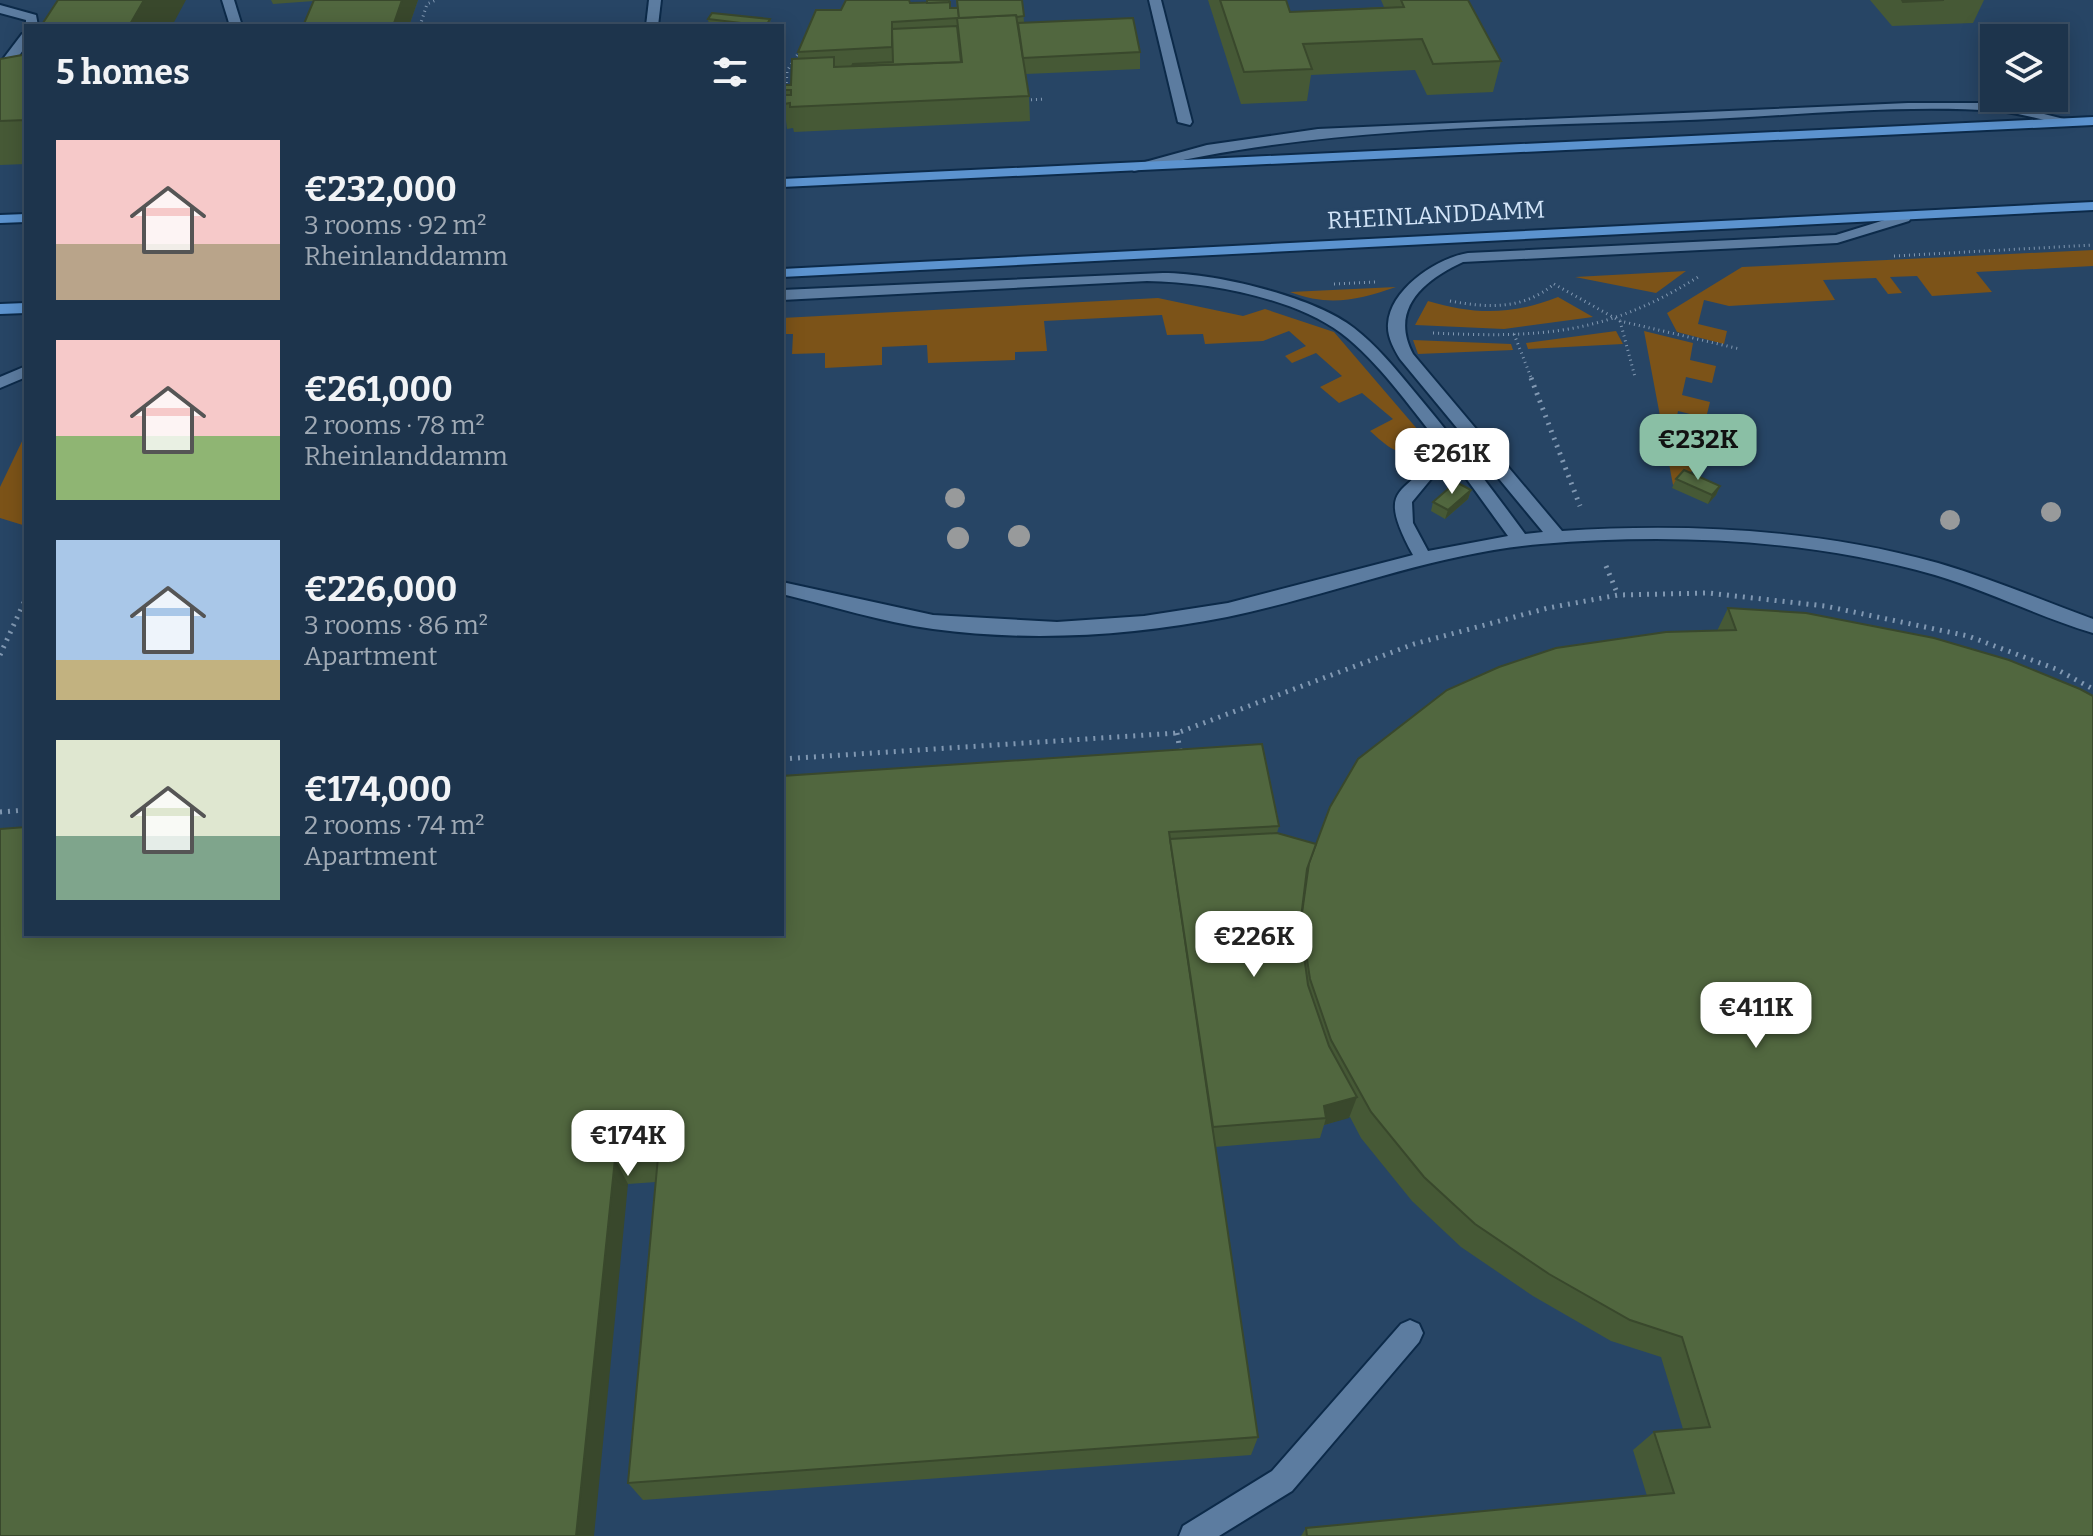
<!DOCTYPE html>
<html lang="en">
<head>
<meta charset="utf-8">
<style>
  :root { --surface:#1d344c; --page:#253c53; --text:#f1f3f6; --muted:#a0aab5; --line:#3b4f64; --accent:#8abfa5 }
  body { margin:0; font-family:Bitter,serif; background:var(--page); color:var(--text); height:100vh; display:flex; flex-direction:column; font-size:30px; white-space:nowrap }
  * { box-sizing:border-box; margin:0 }
  p { font-size:26px; color:var(--muted) }
  .icon { flex:none; width:44px; height:44px; fill:none; stroke:currentColor; stroke-width:2; stroke-linecap:round; stroke-linejoin:round }
  .map { position:relative; flex:1; overflow:hidden }
  .sheet { position:absolute; left:24px; top:24px; width:760px; height:912px; display:flex; flex-direction:column; background:var(--surface); border-radius:0px; box-shadow:0 4px 20px #0003,0 0 0 2px var(--line) }
  .sheet>* { flex:none }
  .controls { position:absolute; left:1980px; top:24px; display:grid; gap:16px }
  .controls a { display:grid; place-items:center; width:88px; height:88px; border-radius:0px; background:var(--surface); box-shadow:0 4px 20px #0003,0 0 0 2px var(--line); font-size:40px }
  .price { position:absolute; translate:-50% -68px; padding:0 18px; border-radius:16px; background:#fff; color:#222; font-size:26px; line-height:52px; filter:drop-shadow(0 2px 4px #0008) }
  .price::after { content:''; position:absolute; left:50%; top:48px; width:24px; height:18px; margin-left:-12px; background:inherit; clip-path:polygon(0 0,100% 0,50% 100%) }
  .price.selected { background:var(--accent); color:#111 }
  ul { padding:0; list-style:none }
  li { display:flex; align-items:center; gap:24px; height:200px; padding:0 32px }
  li span { display:grid; place-items:center; flex:none; width:224px; height:160px; border-radius:0px; color:#555 }
  li>.icon { margin-inline-start:auto }
  span .icon { width:96px; height:96px; fill:#fffc; stroke-width:1 }
  li b { font-size:34px }
  h2 { display:flex; justify-content:space-between; align-items:center; height:96px; padding:0 32px; font-size:34px }
  .map>svg:first-child { display:block }
</style>
</head>
<body>
<div class="map">
<svg width="2093" height="1536" viewBox="0 0 2093 1536">
  <rect width="100%" height="100%" fill="#274565"/>
  <g fill="#7c5318">
    <path d="M2093 250V266L1976 272 1992 292 1932 296 1917 276 1890 277 1902 293 1888 294 1876 278 1823 280 1835 300 1729 306 1704 300 1698 324 1727 331 1724 344 1677 332 1667 313 1742 267Z"/>
    <path d="M1686 271 1656 293 1575 277Z"/>
    <path d="M1396 287C1358 300 1329 307 1290 292Z"/>
    <path d="M1558 297 1593 317 1504 329 1415 325 1428 301C1474 315 1513 315 1558 297Z"/>
    <path d="M1158 298 1243 316 1265 309 1334 332 1418 430 1419 442 1411 453C1393 454 1383 442 1370 431L1393 419 1362 393 1339 403 1320 387 1342 376 1316 353 1292 363 1285 356 1306 346 1289 331 1263 341 1205 344 1203 334 1167 335 1162 315 1044 321 1047 351 1015 352V360L928 363 927 345 882 347V365L825 368V353L792 354 793 334H782V318Z"/>
    <path d="M1616 331 1623 344 1528 349 1526 343Z"/>
    <path d="M1644 331 1693 343 1690 360 1716 366 1712 383 1686 377 1682 395 1710 402 1706 418 1678 411 1674 430 1702 437 1695 469 1673 485Z"/>
    <path d="M1413 340 1511 344 1513 350 1418 354Z"/>
    <path d="M26 433V526L0 518V487Z"/>
  </g>
  <g fill="none" stroke-linecap="round" stroke-linejoin="round">
    <defs>
      <g id="service">
        <path d="M649 0H661L658 26H646Z"/>
        <path d="M1149 0H1161L1192 122 1190 125 1178 122Z"/>
        <path d="M0 5 36 15 38 26H26V20L0 13Z"/>
        <path d="M26 33V46L5 75 0 76V63L22 34Z"/>
        <path d="M1908 103H2000L2076 122 2069 126C2046 121 2021 113 1998 111 1898 104 1789 116 1689 120 1503 127 1315 126 1134 171L1127 167 1207 145 1318 129Z"/>
        <path d="M1904 214 1911 218 1909 221 1837 243 1463 262C1424 280 1389 309 1413 354L1562 531C1688 523 1816 529 1938 563 1990 578 2041 600 2093 619V633C2039 617 1989 591 1935 575 1809 539 1671 533 1541 544 1434 553 1333 595 1227 617 1131 636 1030 642 933 629 882 622 832 606 782 594V582L933 615 1057 622 1144 616 1228 603 1413 555C1369 475 1416 500 1439 443 1409 406 1379 362 1341 333 1292 297 1207 282 1147 281L782 300V290L1163 273C1214 273 1313 296 1354 328 1376 345 1395 368 1413 390 1452 436 1489 485 1525 534L1543 532 1400 359C1394 349 1387 337 1388 324 1390 289 1437 258 1468 253L1836 235ZM1450 456 1508 536 1428 551 1413 523 1412 502Z"/>
        <path d="M26 366V377L0 388V377Z"/>
        <path d="M1410 1320 1419 1324 1423 1333 1419 1342 1292 1491 1219 1536H1179L1183 1526 1272 1471 1401 1324Z"/>
      </g>
      <path id="pedestrian" d="M222 0H234L242 26H230Z"/>
      <g id="primary">
        <path d="M2093 117V125L782 187V179Z"/>
        <path d="M2093 202V210L782 277V269Z"/>
        <path d="M26 214V222L0 223V215Z"/>
        <path d="M26 303V313L0 314V304Z"/>
      </g>
    </defs>
    <use href="#service" stroke="#0c2a49" stroke-width="4"/>
    <use href="#pedestrian" stroke="#0c2a49" stroke-width="4"/>
    <use href="#primary" stroke="#0c2a49" stroke-width="4"/>
    <g stroke="#8198b2" stroke-width="3" stroke-dasharray="1 4" stroke-linecap="butt">
      <path d="M420 26 427 4 436 0"/>
      <path d="M786 88 787 71 800 51"/>
      <path d="M1026 100 1045 99"/>
      <path d="M1894 256 2093 245"/>
      <path d="M1334 284 1376 282"/>
      <path d="M1554 284 1620 321 1740 349"/>
      <path d="M1450 301C1488 308 1523 310 1554 284"/>
      <path d="M1620 321 1635 377"/>
      <path d="M1433 333C1539 338 1606 335 1698 277"/>
      <path d="M1514 334 1532 380"/>
    </g>
    <g stroke="#8198b2" stroke-width="5" stroke-dasharray="2 6" stroke-linecap="butt">
      <path d="M1531 378 1580 506"/>
      <path d="M1606 566 1618 595"/>
      <path d="M0 655 26 598"/>
      <path d="M1177 733 1181 756"/>
      <path d="M782 759 1177 733 1414 644 1548 608 1618 595 1708 593 1825 606 1968 636 2056 669 2093 689"/>
      <path d="M0 812 26 810"/>
    </g>
    <use href="#service" fill="#5c7ca0" fill-rule="evenodd"/>
    <use href="#pedestrian" fill="#5c7ca0" fill-rule="evenodd"/>
    <use href="#primary" fill="#5c93cf" fill-rule="evenodd"/>
  </g>
  <g fill="#989a9b">
    <circle cx="955" cy="498" r="10"/>
    <circle cx="2051" cy="512" r="10"/>
    <circle cx="1950" cy="520" r="10"/>
    <circle cx="1019" cy="536" r="11"/>
    <circle cx="958" cy="538" r="11"/>
  </g>
  <g fill="#465936">
    <path d="M271 0H418L409 26 314 1 273 4Z"/>
    <path d="M956 0H1022L1024 22 1140 52V69L1026 74 1029 96 1030 121 794 132 793 128 787 129 784 104 786 95 785 85H791L798 58V52L841 10 910 3 957 8Z"/>
    <path d="M1208 0H1286L1290 12 1384 7 1381 0H1468L1501 61 1493 92 1427 95 1415 70 1311 75 1307 101 1241 104Z"/>
    <path d="M1870 0H1984L1973 23 1892 26Z"/>
    <path d="M708 19H770L771 26H709Z"/>
    <path d="M26 49V164L0 165V59L22 55Z"/>
    <path d="M1676 479 1720 486 1716 495 1708 504 1672 488Z"/>
    <path d="M1471 490 1468 499 1445 519 1431 511 1433 502Z"/>
    <path d="M1728 608 2093 1536H1301L1306 1528 1647 1496 1633 1450 1654 1432 1683 1429 1661 1357 1611 1341 1533 1296 1461 1247 1412 1201 1361 1138 1350 1117 1324 1125 1320 1138 1215 1147 1258 1437 1251 1455 643 1500 628 1483 656 1182 628 1184 0 1536 782 776 1279 826 1277 833 1316 844 1717 631Z"/>
  </g>
  <g fill="#39482c">
    <path d="M144 0H186L172 26H129Z"/>
    <path d="M402 0H418L409 26H393Z"/>
    <path d="M1720 486 1716 495 1708 504 1712 495Z"/>
    <path d="M1471 490 1468 499 1445 519 1448 510Z"/>
    <path d="M1357 1097 1349 1118 1324 1125 1326 1118 1324 1106Z"/>
    <path d="M615 1159 628 1184 594 1536H576Z"/>
  </g>
  <g fill="#51673f" stroke="#39482c" stroke-width="2">
    <path d="M58 0H144L129 26H41Z"/>
    <path d="M314 0H402L393 26H303Z"/>
    <path d="M846 0H909L910 3 950 2V8H958L959 18 1016 15 1029 96 790 107V103L784 104V95H791V90H785V85H791L792 59 834 57V67L962 62 957 18 892 22V47L798 52 816 10H841Z"/>
    <path d="M927 0H949V2L927 3Z"/>
    <path d="M957 0H1022L1024 16 1017 17 1016 15 959 18Z"/>
    <path d="M1220 0H1286L1290 12 1404 7 1401 0H1468L1501 61 1433 64 1422 39 1303 44 1312 69 1244 72Z"/>
    <path d="M1902 0H1944L1903 2Z"/>
    <path d="M712 13 770 19 766 26 708 19Z"/>
    <path d="M1133 18 1140 52 1023 58 1018 23Z"/>
    <path d="M957 26 961 62 852 66 853 64 893 62 892 29Z"/>
    <path d="M26 49V120L0 121V59L22 55Z"/>
    <path d="M1684 470 1720 486 1712 495 1676 479Z"/>
    <path d="M1456 482 1471 490 1448 510 1433 502Z"/>
    <path d="M1728 608 1806 613 1934 638 2009 660 2080 689 2093 696V1536H1307L1306 1528 1674 1493 1654 1432 1710 1427 1682 1337 1630 1320 1549 1274 1475 1224 1424 1177 1371 1112 1331 1040 1310 979 1301 920 1309 863 1330 807 1358 759 1447 690 1499 667 1556 648 1666 632 1736 630Z"/>
    <path d="M1262 744 1279 826 1169 832 1258 1437 628 1483 658 1157 615 1159 576 1536H0V829L26 827V934H782V776Z"/>
    <path d="M1277 833 1316 844 1307 869 1300 926 1308 985 1329 1046 1357 1097 1324 1106 1326 1118 1213 1127 1170 839Z"/>
  </g>
  <g text-anchor="middle" stroke-width="6" stroke-linejoin="round" paint-order="stroke">
    <g font-size="24" fill="#d2e4f8" stroke="#274565">
      <text transform="translate(1436 215) rotate(-3)" y="8">RHEINLANDDAMM</text>
    </g>
  </g>
</svg>
<div class="controls">
<a><svg class="icon" aria-label="layers" viewBox="0 0 24 24"><path d="M12 4l9 5-9 5-9-5zM3 14l9 5 9-5"/></svg></a>
</div>
<b class="price selected" style="left:1698px;top:482px">€232K</b>
<b class="price" style="left:1452px;top:496px">€261K</b>
<b class="price" style="left:1254px;top:979px">€226K</b>
<b class="price" style="left:1756px;top:1050px">€411K</b>
<b class="price" style="left:628px;top:1178px">€174K</b>
<section class="sheet">
<h2>5 homes<svg class="icon" aria-label="filters" viewBox="0 0 24 24"><path d="M4 7h16M4 17h16"/><circle cx="9" cy="7" r="2"/><circle cx="15" cy="17" r="2"/></svg></h2>
<ul>
<li><span style="background:linear-gradient(#f6c9c9 65%,#b9a48a 0)"><svg class="icon" aria-label="home" viewBox="0 0 24 24"><path d="M3 11l9-7 9 7M6 9v11h12V9"/></svg></span><div><b>€232,000</b><p>3 rooms · 92 m²</p><p>Rheinlanddamm</p></div></li>
<li><span style="background:linear-gradient(#f6c9c9 60%,#8fb573 0)"><svg class="icon" aria-label="home" viewBox="0 0 24 24"><path d="M3 11l9-7 9 7M6 9v11h12V9"/></svg></span><div><b>€261,000</b><p>2 rooms · 78 m²</p><p>Rheinlanddamm</p></div></li>
<li><span style="background:linear-gradient(#a9c7e8 75%,#c2b280 0)"><svg class="icon" aria-label="home" viewBox="0 0 24 24"><path d="M3 11l9-7 9 7M6 9v11h12V9"/></svg></span><div><b>€226,000</b><p>3 rooms · 86 m²</p><p>Apartment</p></div></li>
<li><span style="background:linear-gradient(#dfe7d0 60%,#7fa58c 0)"><svg class="icon" aria-label="home" viewBox="0 0 24 24"><path d="M3 11l9-7 9 7M6 9v11h12V9"/></svg></span><div><b>€174,000</b><p>2 rooms · 74 m²</p><p>Apartment</p></div></li>
</ul>
</section>
</div>
</body>
</html>
